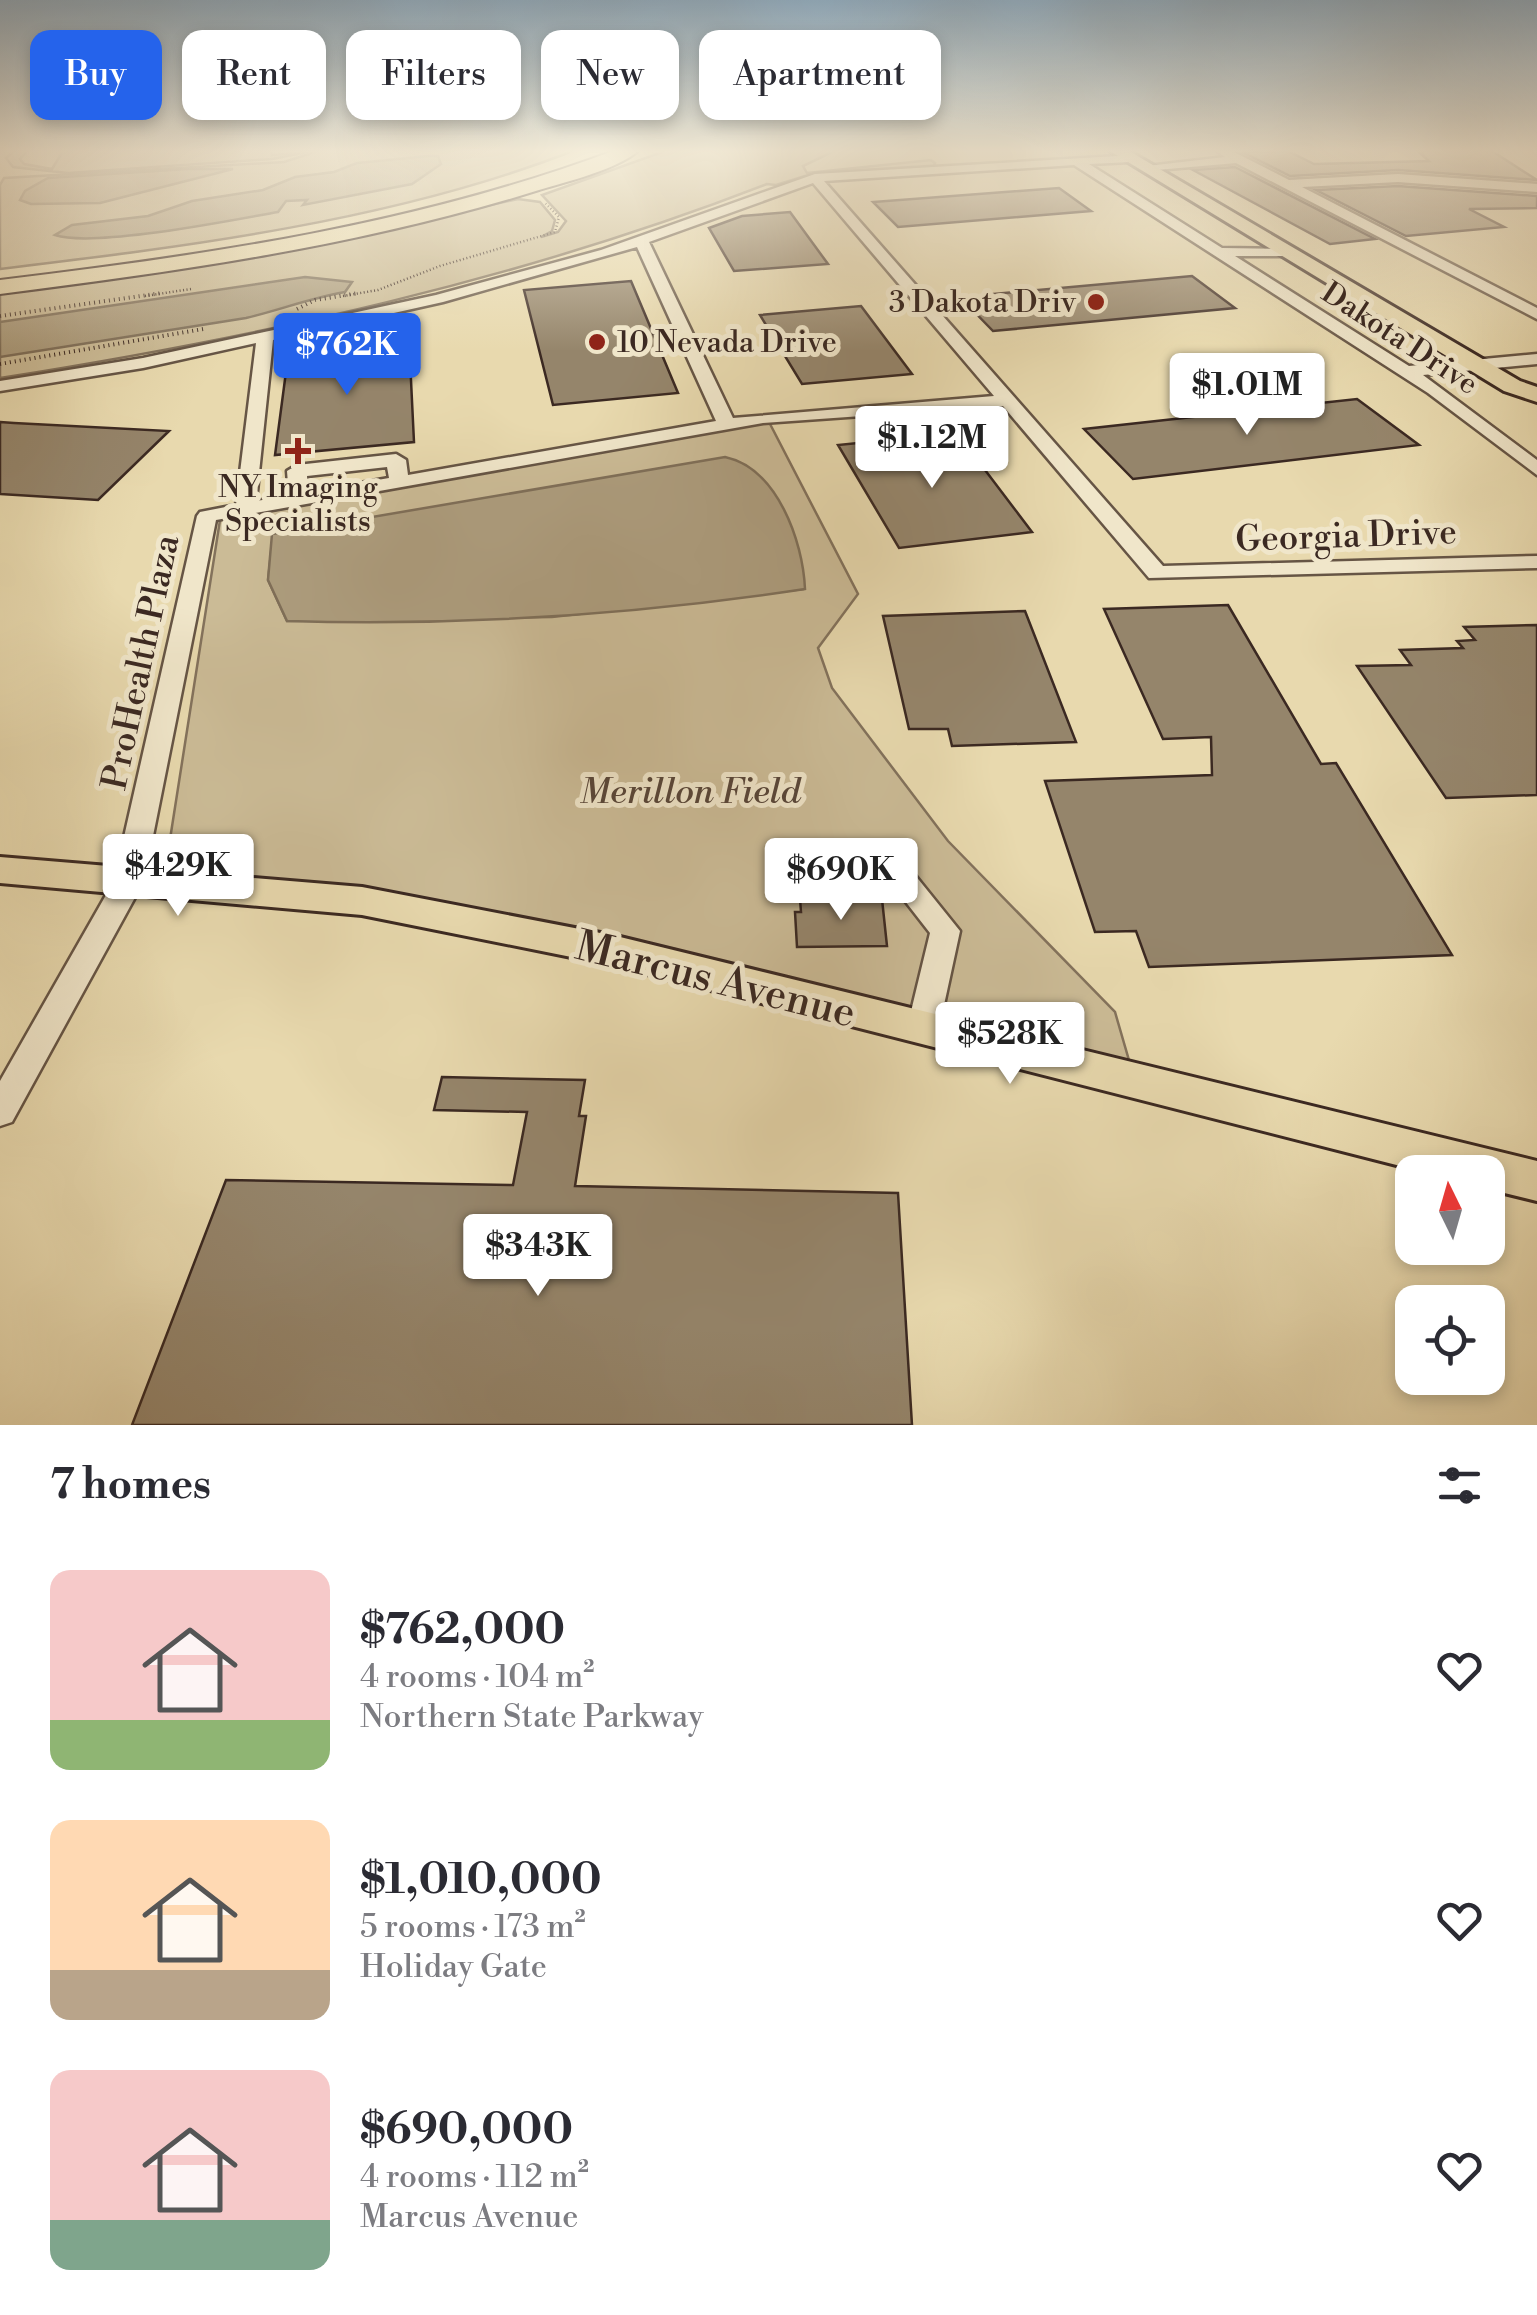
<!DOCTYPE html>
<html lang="en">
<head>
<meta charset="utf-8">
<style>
  :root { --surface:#fff; --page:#f7f7f7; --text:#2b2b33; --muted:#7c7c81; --accent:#2563eb }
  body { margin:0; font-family:"Libre Bodoni",serif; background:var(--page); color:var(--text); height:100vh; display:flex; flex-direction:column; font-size:38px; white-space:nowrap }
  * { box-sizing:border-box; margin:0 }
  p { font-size:32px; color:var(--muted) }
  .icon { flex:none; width:55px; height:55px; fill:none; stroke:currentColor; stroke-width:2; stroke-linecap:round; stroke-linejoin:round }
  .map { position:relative; height:1425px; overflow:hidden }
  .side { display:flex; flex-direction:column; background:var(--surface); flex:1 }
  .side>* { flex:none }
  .banner { position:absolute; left:30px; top:30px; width:1000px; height:90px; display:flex; gap:20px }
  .needle { width:65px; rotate:355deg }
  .fabs { position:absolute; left:1395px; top:1155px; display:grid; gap:20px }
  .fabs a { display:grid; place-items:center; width:110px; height:110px; border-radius:20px; background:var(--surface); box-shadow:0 5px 15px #0003; font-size:50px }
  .price { position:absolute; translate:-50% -85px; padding:0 22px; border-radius:10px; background:#fff; color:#222; font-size:32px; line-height:65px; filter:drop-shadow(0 2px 5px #0008) }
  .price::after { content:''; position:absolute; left:50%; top:60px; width:30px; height:22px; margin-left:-15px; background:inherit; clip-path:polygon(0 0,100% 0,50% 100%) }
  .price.on { background:var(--accent); color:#fff }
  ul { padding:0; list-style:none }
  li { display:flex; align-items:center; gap:30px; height:250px; padding:0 50px }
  li span { display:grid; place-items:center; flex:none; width:280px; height:200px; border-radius:20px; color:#555 }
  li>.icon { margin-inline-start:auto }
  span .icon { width:120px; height:120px; fill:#fffc; stroke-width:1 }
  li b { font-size:42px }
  h2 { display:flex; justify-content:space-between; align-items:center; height:120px; padding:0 50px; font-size:42px }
  .chip { padding:0 35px; border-radius:20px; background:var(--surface); box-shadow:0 5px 15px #0003; font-size:35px; line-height:90px }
  .chip.on { background:var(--accent); color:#fff }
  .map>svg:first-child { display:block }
</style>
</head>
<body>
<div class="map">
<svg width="1537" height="1425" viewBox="0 0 1537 1425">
  <rect width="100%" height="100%" fill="#e8d9ae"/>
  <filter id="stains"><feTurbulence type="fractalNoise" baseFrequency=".002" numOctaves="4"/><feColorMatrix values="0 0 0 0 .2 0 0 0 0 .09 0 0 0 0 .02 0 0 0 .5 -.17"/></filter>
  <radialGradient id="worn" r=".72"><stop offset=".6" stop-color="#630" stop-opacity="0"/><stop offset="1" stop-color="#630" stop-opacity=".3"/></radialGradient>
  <g fill="#cbbb96" stroke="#83725c" stroke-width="2.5" fill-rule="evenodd">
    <path d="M14 151H27L20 159 24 164 52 169 63 151H272V155L312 151 272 159 68 173 13 167 6 158Z"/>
    <path d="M318 151H573C394 221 189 246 0 269V185L4 178 284 162Z"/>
    <path d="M665 151H834L803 166 807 173 931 160 935 163 933 167 805 176 776 185 767 184C521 280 261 337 0 378V294L249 258 518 199 540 202 555 220 552 231 541 237 558 232 566 221 542 195Z"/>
    <path d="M769 422 858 594 818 648 832 688 948 841 1115 1012 1135 1081 616 951 163 884 220 520ZM273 534 804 589 552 617 287 621 268 580Z"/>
  </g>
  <g fill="#ad9d7e" stroke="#7f6f59" stroke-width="2.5">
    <path d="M429 156H438L441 164 412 184 303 205 307 200 286 201 278 212C232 220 94 248 55 235L72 225 148 216 192 201 263 190 295 177 334 172 357 163Z"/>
    <path d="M187 169H233L100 203 31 204 20 200 25 191 48 178Z"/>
    <path d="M305 277 352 282 345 292C310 298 280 310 246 318L0 357V322Z"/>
    <path d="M725 457C777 468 803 541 805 589 634 615 460 626 287 621L268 580 272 534Z"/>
  </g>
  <g fill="#95856b" stroke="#3b2922" stroke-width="2.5">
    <path d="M1288 151 1314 164 1429 161 1418 151H1492L1537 180 1398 170 1290 176 1242 152Z"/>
    <path d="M1235 167 1375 239 1330 244 1193 170Z"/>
    <path d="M1398 186 1537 196V208L1469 209 1504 227 1406 236 1316 190Z"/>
    <path d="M1059 188 1091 211 898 227 873 202Z"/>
    <path d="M790 212 828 264 734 271 709 228 742 216Z"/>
    <path d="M1192 276 1235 308 993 331 960 297Z"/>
    <path d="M631 281 678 393 553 405 524 290Z"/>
    <path d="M861 306 912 374 802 384 760 315Z"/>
    <path d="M409 339 414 442 275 455 289 349Z"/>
    <path d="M1357 399 1419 445 1133 479 1084 429Z"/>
    <path d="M0 422 14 423 169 431 98 500 0 494Z"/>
    <path d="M957 433 1032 532 899 548 838 445Z"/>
    <path d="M1228 605 1321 764 1336 763 1452 955 1149 967 1136 931 1095 932 1045 781 1212 775 1211 737 1163 739 1104 609Z"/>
    <path d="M1025 611 1076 742 952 746 948 729H909L883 616Z"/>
    <path d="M1537 625V795L1446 798 1357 666 1411 665 1400 650 1463 648 1457 641 1475 640 1464 627Z"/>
    <path d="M800 899H882L887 946 797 947 795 912H801Z"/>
    <path d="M442 1077 585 1080 579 1116H586L575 1186 898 1193 912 1425H132L226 1180 513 1185 527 1112 434 1110Z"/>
  </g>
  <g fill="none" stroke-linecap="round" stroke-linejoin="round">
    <defs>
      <g id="minor">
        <path d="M1217 151H1232L1289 180 1398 174 1537 184V192L1398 182 1302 187 1537 308V319L1236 163 1145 171 1139 167 1225 157Z"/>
        <path d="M1134 155 1130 162 1089 164 1222 248 1290 249 1292 252 1285 256H1235L1409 366 1537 354V364L1423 375 1537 460V475L1428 393 1074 165 824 181 1163 566 1537 556V568L1149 578 1003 406 763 423 216 520 144 881 12 1122 0 1126V1081L114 881 197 516 200 512 236 505 256 343 143 368 0 391V381L143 358 436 295 601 250 815 174ZM813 183 994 396 733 418 649 242ZM637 247 716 421 408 475 406 460 396 454 297 465 287 471 289 496 256 501 273 340 443 302ZM387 467 389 478 308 492 307 476Z"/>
        <path d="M884 846 894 849 960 931 939 1028 934 1037 923 1041 912 1037 907 1028 930 933 870 856 874 849Z"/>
      </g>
      <g id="major">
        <path d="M1110 151H1129L1520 381 1537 387V402L1504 391Z"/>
        <path d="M0 857 362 887 616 936 1537 1161V1201L1488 1189V1172H1424L616 966 362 915 0 883Z"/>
      </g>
      <path id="highway" d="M613 151H638C618 169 566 182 539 190 364 245 182 271 0 294V280C208 255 415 225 613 151Z"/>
    </defs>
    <use href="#minor" stroke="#665545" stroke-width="5"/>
    <use href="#major" stroke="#3b2922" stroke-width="6"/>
    <use href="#highway" stroke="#3b2922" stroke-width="4"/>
    <g stroke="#3b2922" stroke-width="2.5" stroke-dasharray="1 2.5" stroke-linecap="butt">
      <path d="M145 296 191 289"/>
      <path d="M343 296 378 290 440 266 555 232 559 217 544 202"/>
    </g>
    <g stroke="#3b2922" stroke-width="4" stroke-dasharray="1 4" stroke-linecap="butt">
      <path d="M297 309 315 300 359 293"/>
      <path d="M0 316 162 293"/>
      <path d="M0 364 203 329"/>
    </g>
    <use href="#minor" fill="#f0e6ca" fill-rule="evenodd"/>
    <use href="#major" fill="#e8d9ae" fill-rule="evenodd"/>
    <use href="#highway" fill="#e8d9ae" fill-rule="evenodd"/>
  </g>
  <linearGradient id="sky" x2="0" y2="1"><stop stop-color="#90abbe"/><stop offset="0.43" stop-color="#f5eedb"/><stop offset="1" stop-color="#f5eedb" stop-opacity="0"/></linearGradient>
  <rect width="1537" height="351" fill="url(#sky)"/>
  <g fill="#8f2418" stroke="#f0e6ca" stroke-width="4">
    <circle cx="1096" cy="302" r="10"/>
    <circle cx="597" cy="342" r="10"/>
    <path d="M293 436h10v10h10v10h-10v10h-10v-10h-10v-10h10z"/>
  </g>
  <g text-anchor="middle" stroke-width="10" stroke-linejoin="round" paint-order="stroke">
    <g font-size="30" fill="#3b2922" stroke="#f0e6ca" text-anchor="end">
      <text x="1076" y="312">3 Dakota Driv</text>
      <text x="617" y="352" text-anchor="start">10 Nevada Drive</text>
      <text x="298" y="497" text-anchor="middle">NY Imaging<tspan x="298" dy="34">Specialists</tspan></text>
    </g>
    <g font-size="30" fill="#3b2922" stroke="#f0e6ca">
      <text transform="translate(1400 338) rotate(33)" y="10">Dakota Drive</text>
    </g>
    <g font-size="35" fill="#3b2922" stroke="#f0e6ca">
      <text transform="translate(1346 535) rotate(-2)" y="12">Georgia Drive</text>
      <text transform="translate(140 662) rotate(-78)" y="12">ProHealth Plaza</text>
    </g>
    <g font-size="35" font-style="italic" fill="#584639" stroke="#f0e6ca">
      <text x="690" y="803">Merillon Field</text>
    </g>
    <g font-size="42" fill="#3b2922" stroke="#f0e6ca">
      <text transform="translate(716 978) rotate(14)" y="15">Marcus Avenue</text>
    </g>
  </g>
  <rect width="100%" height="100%" filter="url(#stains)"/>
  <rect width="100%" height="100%" fill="url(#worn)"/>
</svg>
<div class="fabs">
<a><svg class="needle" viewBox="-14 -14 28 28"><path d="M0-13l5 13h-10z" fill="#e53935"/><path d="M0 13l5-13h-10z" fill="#7c7c81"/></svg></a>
<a><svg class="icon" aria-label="locate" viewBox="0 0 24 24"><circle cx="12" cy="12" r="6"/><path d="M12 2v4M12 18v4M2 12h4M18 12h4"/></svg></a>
</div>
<b class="price on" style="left:347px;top:398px">$762K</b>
<b class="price" style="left:1247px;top:438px">$1.01M</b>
<b class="price" style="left:932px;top:491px">$1.12M</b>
<b class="price" style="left:178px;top:919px">$429K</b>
<b class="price" style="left:841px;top:923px">$690K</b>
<b class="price" style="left:1010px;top:1087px">$528K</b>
<b class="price" style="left:538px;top:1299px">$343K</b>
<div class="banner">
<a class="chip on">Buy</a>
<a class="chip">Rent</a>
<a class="chip">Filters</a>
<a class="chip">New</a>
<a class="chip">Apartment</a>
</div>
</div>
<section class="side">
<h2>7 homes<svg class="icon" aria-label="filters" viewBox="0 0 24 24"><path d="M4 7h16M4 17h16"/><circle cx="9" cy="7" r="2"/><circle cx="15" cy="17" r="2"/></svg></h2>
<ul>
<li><span style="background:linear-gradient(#f6c9c9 75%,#8fb573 0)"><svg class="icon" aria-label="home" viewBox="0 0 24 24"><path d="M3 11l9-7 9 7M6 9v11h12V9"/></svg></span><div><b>$762,000</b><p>4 rooms · 104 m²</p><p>Northern State Parkway</p></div><svg class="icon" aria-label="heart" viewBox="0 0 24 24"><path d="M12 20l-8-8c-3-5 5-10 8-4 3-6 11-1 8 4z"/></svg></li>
<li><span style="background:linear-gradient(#ffd9b3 75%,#b9a48a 0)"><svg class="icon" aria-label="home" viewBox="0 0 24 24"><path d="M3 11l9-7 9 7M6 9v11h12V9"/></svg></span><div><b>$1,010,000</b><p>5 rooms · 173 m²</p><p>Holiday Gate</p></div><svg class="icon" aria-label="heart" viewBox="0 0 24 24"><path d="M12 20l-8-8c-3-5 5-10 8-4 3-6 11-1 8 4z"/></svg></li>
<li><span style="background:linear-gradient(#f6c9c9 75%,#7fa58c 0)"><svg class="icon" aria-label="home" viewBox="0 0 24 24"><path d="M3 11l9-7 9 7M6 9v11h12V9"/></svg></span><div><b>$690,000</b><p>4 rooms · 112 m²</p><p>Marcus Avenue</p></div><svg class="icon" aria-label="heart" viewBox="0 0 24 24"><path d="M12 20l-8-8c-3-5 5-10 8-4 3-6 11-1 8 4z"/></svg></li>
</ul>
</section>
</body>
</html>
